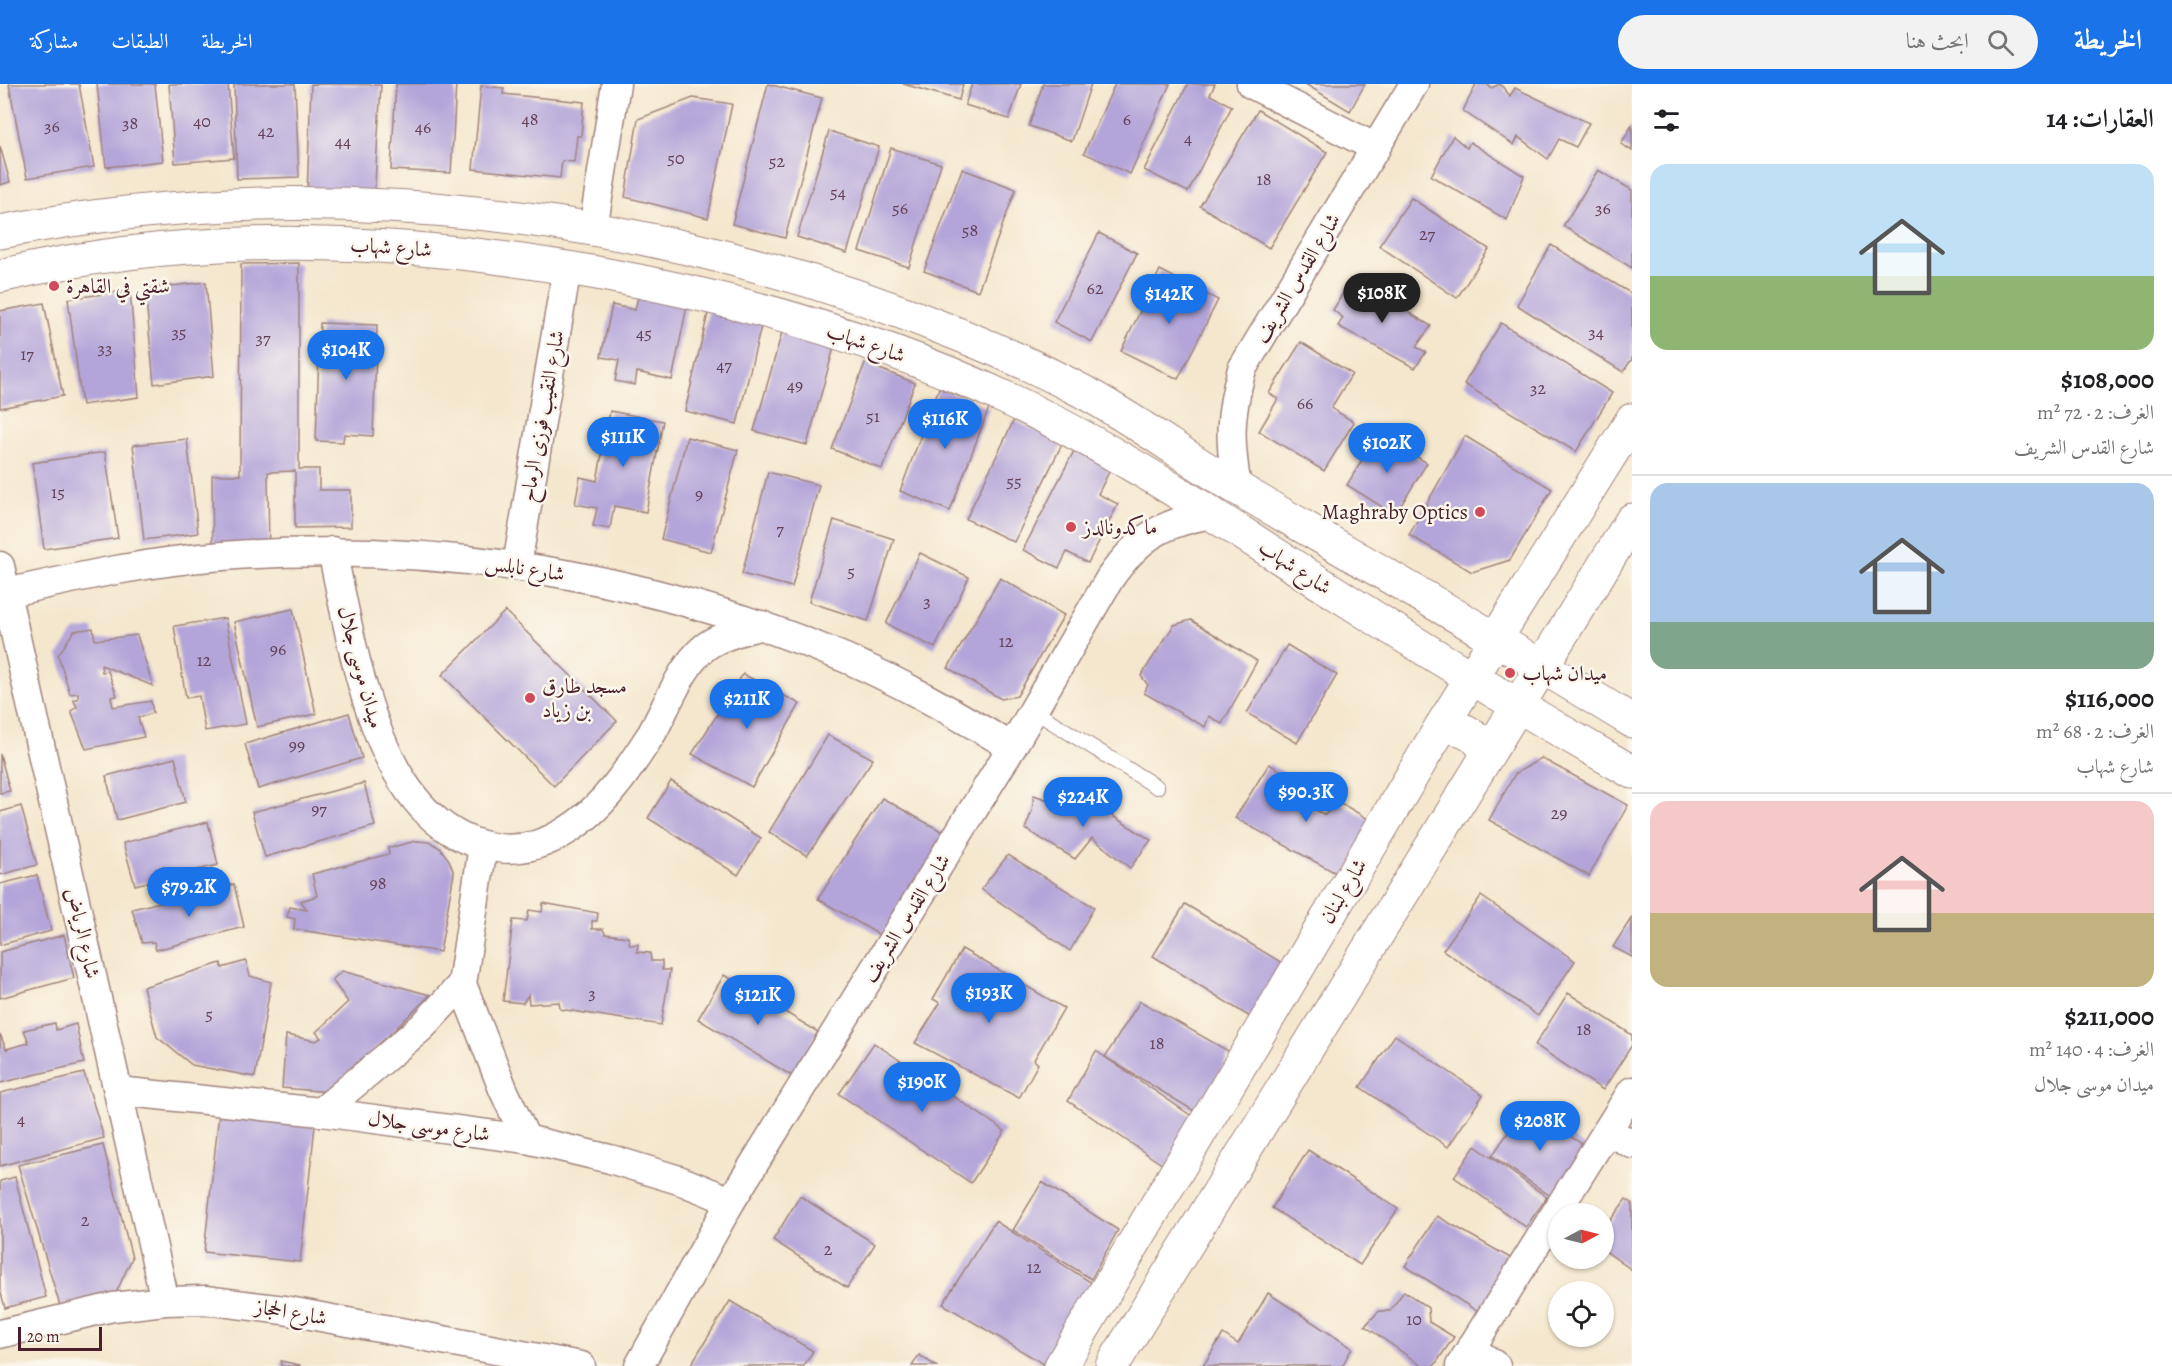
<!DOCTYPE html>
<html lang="ar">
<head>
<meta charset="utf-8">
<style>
  :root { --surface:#fff; --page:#f2f2f2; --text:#202124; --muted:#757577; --line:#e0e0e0; --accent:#1a73e8 }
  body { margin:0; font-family:Alegreya,Amiri,serif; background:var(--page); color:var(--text); direction:rtl; height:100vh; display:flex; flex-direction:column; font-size:22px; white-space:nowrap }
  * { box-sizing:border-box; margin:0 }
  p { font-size:20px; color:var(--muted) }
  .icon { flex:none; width:33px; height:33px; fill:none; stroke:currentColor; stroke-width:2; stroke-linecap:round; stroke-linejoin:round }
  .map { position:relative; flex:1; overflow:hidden; direction:ltr }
  .drawer { display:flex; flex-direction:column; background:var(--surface); width:540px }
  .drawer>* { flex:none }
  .needle { width:39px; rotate:83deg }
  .controls { position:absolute; left:1548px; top:1119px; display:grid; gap:12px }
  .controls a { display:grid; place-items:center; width:66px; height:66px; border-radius:50%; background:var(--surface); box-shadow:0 2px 4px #0004; font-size:30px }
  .scale { position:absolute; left:18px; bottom:15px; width:84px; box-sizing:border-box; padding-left:6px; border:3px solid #4a1f2b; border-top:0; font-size:16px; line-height:21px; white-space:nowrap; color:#4a1f2b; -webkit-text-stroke:4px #fbf7ec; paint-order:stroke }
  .price { position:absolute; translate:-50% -51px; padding:0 14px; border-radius:21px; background:var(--accent); color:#fff; font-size:20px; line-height:39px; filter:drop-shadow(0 2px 3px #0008) }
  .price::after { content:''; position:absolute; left:50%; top:36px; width:18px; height:14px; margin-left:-9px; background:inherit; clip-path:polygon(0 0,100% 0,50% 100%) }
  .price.active { background:#222; color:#fff }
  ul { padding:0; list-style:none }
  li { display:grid; align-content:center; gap:12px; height:318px; padding:0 18px }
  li+li { border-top:2px solid var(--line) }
  li span { display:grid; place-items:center; height:186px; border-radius:18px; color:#555 }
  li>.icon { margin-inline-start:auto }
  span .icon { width:108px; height:108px; fill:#fffc; stroke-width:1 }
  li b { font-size:26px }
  h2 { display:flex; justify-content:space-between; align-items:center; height:72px; padding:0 18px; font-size:26px }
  header { display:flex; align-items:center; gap:36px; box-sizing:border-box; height:84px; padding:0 30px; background:var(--accent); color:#fff }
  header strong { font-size:28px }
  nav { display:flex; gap:33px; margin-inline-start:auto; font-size:21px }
  .search { width:420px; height:54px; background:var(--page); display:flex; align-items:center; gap:15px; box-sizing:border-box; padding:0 21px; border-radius:33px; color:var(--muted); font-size:22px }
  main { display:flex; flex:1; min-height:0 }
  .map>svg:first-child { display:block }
</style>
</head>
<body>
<header>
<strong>الخريطة</strong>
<div class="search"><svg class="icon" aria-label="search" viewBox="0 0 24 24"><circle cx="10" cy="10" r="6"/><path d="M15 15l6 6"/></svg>ابحث هنا</div>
<nav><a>الخريطة</a><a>الطبقات</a><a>مشاركة</a></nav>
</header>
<main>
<section class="drawer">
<h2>العقارات: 14<svg class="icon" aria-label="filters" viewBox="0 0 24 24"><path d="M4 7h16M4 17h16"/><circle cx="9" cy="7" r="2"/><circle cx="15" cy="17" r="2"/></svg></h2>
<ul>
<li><span style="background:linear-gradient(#bfe0f5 60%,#8fb573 0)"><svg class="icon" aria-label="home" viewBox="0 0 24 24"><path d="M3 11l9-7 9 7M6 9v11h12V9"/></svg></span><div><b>$108,000</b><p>الغرف: 2 · 72 m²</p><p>شارع القدس الشريف</p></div></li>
<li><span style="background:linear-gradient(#a9c7e8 75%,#7fa58c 0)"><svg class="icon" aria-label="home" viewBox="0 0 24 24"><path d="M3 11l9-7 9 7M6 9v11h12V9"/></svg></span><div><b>$116,000</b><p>الغرف: 2 · 68 m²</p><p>شارع شهاب</p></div></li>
<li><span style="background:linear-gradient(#f6c9c9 60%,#c2b280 0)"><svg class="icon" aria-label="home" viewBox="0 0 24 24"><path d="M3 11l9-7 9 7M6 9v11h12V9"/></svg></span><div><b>$211,000</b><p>الغرف: 4 · 140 m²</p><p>ميدان موسى جلال</p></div></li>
</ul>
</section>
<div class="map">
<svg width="1632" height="1282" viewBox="0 0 1632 1282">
  <rect width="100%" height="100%" fill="#fbf7ec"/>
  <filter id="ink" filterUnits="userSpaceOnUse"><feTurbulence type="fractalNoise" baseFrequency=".0167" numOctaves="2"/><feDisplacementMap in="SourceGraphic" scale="12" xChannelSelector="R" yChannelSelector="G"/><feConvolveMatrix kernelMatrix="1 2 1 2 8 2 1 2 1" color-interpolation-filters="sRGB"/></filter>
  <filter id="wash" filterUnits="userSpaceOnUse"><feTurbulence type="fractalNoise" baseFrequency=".008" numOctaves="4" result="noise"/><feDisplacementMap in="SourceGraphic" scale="24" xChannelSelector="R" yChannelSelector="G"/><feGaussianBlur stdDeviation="1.35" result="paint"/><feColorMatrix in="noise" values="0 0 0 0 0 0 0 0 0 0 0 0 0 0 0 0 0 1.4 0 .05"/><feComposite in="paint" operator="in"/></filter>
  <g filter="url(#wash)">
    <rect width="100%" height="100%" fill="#f5e7ce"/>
    <g id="blocks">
      <g fill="#b3a5d9">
        <path d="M9 0H79L94 83 27 94Z"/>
        <path d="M97 0H155L163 77 106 83Z"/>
        <path d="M169 0H228L234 74 175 79Z"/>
        <path d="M234 0H295L299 93 237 95Z"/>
        <path d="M311 0 381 1 374 116 307 113Z"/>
        <path d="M396 0H456L451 89 391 86Z"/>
        <path d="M768 0 822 14 785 154 732 140Z"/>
        <path d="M903 0H963L959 16Z"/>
        <path d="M972 0H1021L1009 35 965 21Z"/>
        <path d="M1043 0H1091L1072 57 1029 42Z"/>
        <path d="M1115 0H1170L1130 90 1084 69Z"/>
        <path d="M1188 0H1215L1210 11 1232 22 1188 108 1144 86Z"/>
        <path d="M1305 0H1365L1350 27Z"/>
        <path d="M1476 0H1487L1491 4 1500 0 1510 12 1515 4 1589 39 1576 63 1559 55 1548 75 1518 53 1514 61 1463 27Z"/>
        <path d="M481 2 504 4 503 10 584 18 581 52H577L574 78 562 77 560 94 473 85Z"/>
        <path d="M693 14 732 20 708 134 625 113 638 35Z"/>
        <path d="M1258 26 1327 68 1269 164 1200 122Z"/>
        <path d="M1632 41V67L1621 60Z"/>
        <path d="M829 47 879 63 847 169 797 153Z"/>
        <path d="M1453 52 1467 64 1470 58 1524 92 1507 136 1431 92Z"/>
        <path d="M0 62 10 98 0 101Z"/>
        <path d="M891 64 941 80 909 183 859 167Z"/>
        <path d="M962 85 1016 105 978 207 924 187Z"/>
        <path d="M1598 86 1632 106V184L1563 142Z"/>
        <path d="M1411 114 1489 165 1457 214 1379 162Z"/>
        <path d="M1099 149 1137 169 1092 258 1054 238Z"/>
        <path d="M1551 161 1632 210V275L1623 288 1517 221Z"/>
        <path d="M299 179V385H319V406H351V443L295 444V387L268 388 269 479 213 480 212 391H240L241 180Z"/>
        <path d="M1160 186 1218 216 1178 295 1121 267Z"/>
        <path d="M206 198 214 292 154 300 145 205Z"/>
        <path d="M1361 200 1431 242 1416 263 1426 268 1415 284 1338 242 1343 234 1333 226 1348 201 1358 207Z"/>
        <path d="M130 206 139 313 82 321 68 215Z"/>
        <path d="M639 208 688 217 672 296 637 288 635 301 615 297 619 276 601 273 612 221 635 226Z"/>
        <path d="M44 219 63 312 0 324V227Z"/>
        <path d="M710 221 763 234 737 340 685 327Z"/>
        <path d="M320 239 377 241 373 352 344 350 343 358 316 357Z"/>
        <path d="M1501 239 1612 309 1576 368 1464 300Z"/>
        <path d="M784 241 836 256 807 361 754 347Z"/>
        <path d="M1301 258 1352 290 1331 324 1354 338 1324 387 1259 347 1278 315 1269 309Z"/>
        <path d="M865 279 915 299 882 385 832 365Z"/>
        <path d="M939 304 989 324 950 427 900 407Z"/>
        <path d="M610 327 663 337 646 428 614 422 610 445 593 442 597 424 575 420 580 393 597 397Z"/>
        <path d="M1014 336 1062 360 1014 458 966 435Z"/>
        <path d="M1378 349 1427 379 1395 431 1347 401Z"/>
        <path d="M1465 352 1552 405 1510 476 1472 488 1409 451Z"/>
        <path d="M687 353 738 366 711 468 661 455Z"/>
        <path d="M187 355 198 449 144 456 133 361Z"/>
        <path d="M1076 363 1112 382 1098 410 1118 420 1088 479 1067 468 1059 484 1023 466Z"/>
        <path d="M105 368 118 454 44 465 32 379Z"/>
        <path d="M768 388 819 401 792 503 742 490Z"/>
        <path d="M834 436 894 455 868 537 809 518Z"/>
        <path d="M920 469 969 493 935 564 886 540Z"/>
        <path d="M1000 494 1064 531 1017 612 1001 615 948 584Z"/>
        <path d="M293 525 316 630 257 643 234 538Z"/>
        <path d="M505 527 617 637 554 702 442 591Z"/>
        <path d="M225 534 246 640 205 647 199 612 186 614 174 542Z"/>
        <path d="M1191 536 1257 577 1222 640 1209 632 1205 643 1144 609 1148 601 1141 592 1174 541Z"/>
        <path d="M93 544 95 556 137 551 153 602 101 581 102 588 108 587 117 612 111 613 113 623 151 617 153 629 138 634 144 653 86 665 71 627 77 623 73 615H78V609L70 610 58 571 74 547Z"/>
        <path d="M1287 561 1337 591 1297 659 1247 629Z"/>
        <path d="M743 590 800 620 752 703 692 670Z"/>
        <path d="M349 629 362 674 258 705 245 660Z"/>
        <path d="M828 651 873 675 807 772 769 748Z"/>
        <path d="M0 670 10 707 0 709Z"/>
        <path d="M175 674 186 718 117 736 106 692Z"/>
        <path d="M1541 674 1628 721 1589 792 1489 736 1515 690Z"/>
        <path d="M1269 680 1307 702 1299 717 1325 731 1337 717 1377 740 1345 794 1235 734Z"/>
        <path d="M671 697 761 754 738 791 648 734Z"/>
        <path d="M364 699 375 742 265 773 252 728Z"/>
        <path d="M1066 703 1151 756 1130 784 1092 754 1075 775 1025 745 1032 727 1034 711 1054 718Z"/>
        <path d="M882 714 950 752 881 852 818 815Z"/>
        <path d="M21 722 37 781 0 791V728Z"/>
        <path d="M208 738 218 781 135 801 123 759Z"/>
        <path d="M416 757 430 758 440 764 449 776 454 789 440 868 294 845 295 835 287 833 290 823 307 826 301 817 317 812 312 790 389 770 388 764Z"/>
        <path d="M1008 771 1094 823 1070 867 981 805Z"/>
        <path d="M37 791 51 847 0 861V800Z"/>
        <path d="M234 800 244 843 156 866 154 858 142 859 132 825Z"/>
        <path d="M1481 812 1575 877 1538 932 1443 866Z"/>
        <path d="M543 819 598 829 597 837H592V845H603L605 850 628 853 630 861 638 860 637 868 650 869 651 877H662V886H670L661 941 560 925 559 918 529 920 528 911 523 919 503 917 513 836 527 837 529 826 542 828Z"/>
        <path d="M1185 820 1292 885 1261 940 1153 872Z"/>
        <path d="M1632 833V873L1613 863Z"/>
        <path d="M64 851 74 894 0 914V868Z"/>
        <path d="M962 865 1064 924 1034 976 1038 980 1019 1014 915 959 940 919 933 915Z"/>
        <path d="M246 877 250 892 271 898 255 993 192 981 157 953 143 903 221 879 222 884Z"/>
        <path d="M342 887 430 911 331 1008 282 1004 286 951 316 957 321 954 316 948 348 918 332 896Z"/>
        <path d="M724 891 818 948 792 992 698 935Z"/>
        <path d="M1568 909 1632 951V961L1603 1006 1535 961Z"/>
        <path d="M1140 917 1230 968 1199 1030 1105 973Z"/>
        <path d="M55 939 56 946 76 940 84 979 0 999V950L6 965 29 959 24 946Z"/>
        <path d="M1395 951 1483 1011 1448 1063 1360 1003Z"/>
        <path d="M874 959 1005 1047 971 1099 839 1010Z"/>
        <path d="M1096 967 1199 1037 1172 1087 1068 1017Z"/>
        <path d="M84 989 104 1054 0 1082V1009Z"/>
        <path d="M1526 1022 1589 1065 1555 1115 1492 1072Z"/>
        <path d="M219 1029 315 1042 300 1178 204 1168Z"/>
        <path d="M103 1061 132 1174 115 1211 60 1222 18 1081Z"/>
        <path d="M1475 1062 1547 1113 1526 1143 1454 1093Z"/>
        <path d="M1308 1066 1398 1125 1360 1181 1272 1124Z"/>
        <path d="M15 1093 46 1213 5 1224 0 1205V1097Z"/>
        <path d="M1042 1098 1118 1146 1091 1195 1013 1146Z"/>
        <path d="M800 1112 875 1160 847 1204 773 1156Z"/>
        <path d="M1626 1115 1632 1119V1186L1604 1166V1145Z"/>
        <path d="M1437 1132 1519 1179 1483 1231 1405 1182Z"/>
        <path d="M995 1137 1095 1201 1047 1282 943 1220Z"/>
        <path d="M1404 1207 1428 1224 1429 1238 1454 1253 1434 1282H1422L1365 1242 1379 1227H1390Z"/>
        <path d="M1268 1209 1352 1264 1342 1282H1203L1223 1250 1238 1260Z"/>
        <path d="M730 1217 813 1267 804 1282H690Z"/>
        <path d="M919 1271 936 1282H912Z"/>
        <path d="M281 1277 300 1281V1282H281Z"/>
      </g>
    </g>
  </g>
  <g filter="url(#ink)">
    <use href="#blocks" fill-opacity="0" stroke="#a0837c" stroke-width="1.5"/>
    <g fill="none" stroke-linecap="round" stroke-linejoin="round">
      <defs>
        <path id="lane" d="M1034 627 1157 703"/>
        <g id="street">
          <path d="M1251 0 1376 64"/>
          <path d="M593 145 616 0"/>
          <path d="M1237 403C1229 356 1229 332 1242 285L1414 0"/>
          <path d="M332 467C354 563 375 748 498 764 545 770 588 737 616 701 629 685 641 666 652 649 667 623 684 574 711 559 726 550 745 546 762 541"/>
          <path d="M517 481 567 184"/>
          <path d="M0 482 165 1217"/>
          <path d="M6 509C78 493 150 477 223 472 436 456 649 491 845 574 903 599 957 631 1012 663"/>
          <path d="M483 762 462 900 503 1005 526 1055"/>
          <path d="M118 1007 321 1028 526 1055 610 1075 679 1096 731 1117"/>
          <path d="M321 1028 422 943 462 900"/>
          <path d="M1607 1047 1632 1060"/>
          <path d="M0 1250 113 1223 165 1217 205 1216 284 1226 581 1282"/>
          <path d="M1471 1264 1496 1282"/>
          <path d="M639 1282 731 1117 1012 663 1110 494C1139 453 1162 439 1211 430"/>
          <path d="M1460 1282 1632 1007"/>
        </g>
        <g id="secondary">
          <path d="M0 148C319 86 661 128 960 251 1000 267 1042 286 1080 306 1134 335 1185 373 1237 404 1369 481 1502 557 1632 637"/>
          <path d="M0 192C200 145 396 153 597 189 740 215 878 254 1010 316 1125 370 1230 442 1337 510 1434 572 1532 631 1632 688"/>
          <path d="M1441 643C1463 642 1478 650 1487 671"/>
          <path d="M1061 1282 1441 643 1632 336"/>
          <path d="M1112 1282 1632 436"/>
        </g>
      </defs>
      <use href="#lane" stroke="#a0837c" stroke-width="16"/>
      <use href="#street" stroke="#a0837c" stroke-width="31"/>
      <use href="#secondary" stroke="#a0837c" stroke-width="35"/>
      <use href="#lane" stroke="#fff" stroke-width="14"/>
      <use href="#street" stroke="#fff" stroke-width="28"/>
      <use href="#secondary" stroke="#fff" stroke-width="33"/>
    </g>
  </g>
  <g fill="#d1495b" stroke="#fbf7ec" stroke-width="2">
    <circle cx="54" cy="202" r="6"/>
    <circle cx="1480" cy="428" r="6"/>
    <circle cx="1071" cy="443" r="6"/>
    <circle cx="1510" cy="589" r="6"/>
    <circle cx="530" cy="614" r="6"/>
  </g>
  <g text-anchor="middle" stroke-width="5" stroke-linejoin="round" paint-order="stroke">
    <g font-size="18" fill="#644056">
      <text x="530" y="41">48</text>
      <text x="1127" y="41">6</text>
      <text x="202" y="43">40</text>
      <text x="130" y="45">38</text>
      <text x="52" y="48">36</text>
      <text x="423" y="49">46</text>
      <text x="266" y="53">42</text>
      <text x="1188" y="60">4</text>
      <text x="343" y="63">44</text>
      <text x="676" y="80">50</text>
      <text x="777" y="83">52</text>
      <text x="1264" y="101">18</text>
      <text x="838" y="114">54</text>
      <text x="900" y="130">56</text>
      <text x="1603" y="130">36</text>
      <text x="970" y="152">58</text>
      <text x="1427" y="156">27</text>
      <text x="1095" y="210">62</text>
      <text x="179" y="254">35</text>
      <text x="1596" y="254">34</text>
      <text x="644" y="255">45</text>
      <text x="263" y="260">37</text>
      <text x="105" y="270">33</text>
      <text x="27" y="276">17</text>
      <text x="724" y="287">47</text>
      <text x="795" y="307">49</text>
      <text x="1538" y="310">32</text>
      <text x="1305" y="325">66</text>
      <text x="873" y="338">51</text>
      <text x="1014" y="403">55</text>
      <text x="58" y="414">15</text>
      <text x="699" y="416">9</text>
      <text x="780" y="451">7</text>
      <text x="851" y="493">5</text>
      <text x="927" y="523">3</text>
      <text x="1006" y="563">12</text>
      <text x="278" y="571">96</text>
      <text x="204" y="582">12</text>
      <text x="297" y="667">99</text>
      <text x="319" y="731">97</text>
      <text x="1559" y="735">29</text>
      <text x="378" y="805">98</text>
      <text x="592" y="915">3</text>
      <text x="209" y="936">5</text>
      <text x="1584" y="951">18</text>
      <text x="1157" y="965">18</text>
      <text x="21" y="1041">4</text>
      <text x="85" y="1142">2</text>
      <text x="828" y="1171">2</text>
      <text x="1034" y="1189">12</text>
      <text x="1414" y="1241">10</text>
    </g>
    <g font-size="21" fill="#4a1f2b" stroke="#fbf7ec">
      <text transform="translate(391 163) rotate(4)" y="7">شارع شهاب</text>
      <text transform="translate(1297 194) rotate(-59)" y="7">شارع القدس الشريف</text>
      <text transform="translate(866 259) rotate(19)" y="7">شارع شهاب</text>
      <text transform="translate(542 332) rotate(-80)" y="7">شارع النقيب فوزى الرماح</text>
      <text transform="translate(1295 483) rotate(33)" y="7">شارع شهاب</text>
      <text transform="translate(525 484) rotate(9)" y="7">شارع نابلس</text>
      <text transform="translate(361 583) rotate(75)" y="7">ميدان موسى جلال</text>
      <text transform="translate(1343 807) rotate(-59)" y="7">شارع لبنان</text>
      <text transform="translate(906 834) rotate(-58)" y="7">شارع القدس الشريف</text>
      <text transform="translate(83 849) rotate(77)" y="7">شارع الرياض</text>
      <text transform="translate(429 1042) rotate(8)" y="7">شارع موسى جلال</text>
      <text transform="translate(291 1228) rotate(10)" y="7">شارع الحجاز</text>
    </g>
    <g font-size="21" fill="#4a1f2b" stroke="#fbf7ec" text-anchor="start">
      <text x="66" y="209">شقتي في القاهرة</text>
      <text x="1468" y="435" text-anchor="end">Maghraby Optics</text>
      <text x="1083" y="450">ماكدونالدز</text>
      <text x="1522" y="596">ميدان شهاب</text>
      <text x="542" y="609">مسجد طارق<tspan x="542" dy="24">بن زياد</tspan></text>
    </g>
  </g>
</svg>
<div class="controls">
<a><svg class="needle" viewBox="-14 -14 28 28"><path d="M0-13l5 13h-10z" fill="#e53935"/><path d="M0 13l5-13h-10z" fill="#757577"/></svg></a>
<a><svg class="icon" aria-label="locate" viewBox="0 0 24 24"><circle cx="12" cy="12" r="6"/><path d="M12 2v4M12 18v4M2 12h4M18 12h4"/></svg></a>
</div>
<div class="scale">20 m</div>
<b class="price active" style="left:1382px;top:240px">$108K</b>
<b class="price" style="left:1169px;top:241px">$142K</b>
<b class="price" style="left:346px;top:297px">$104K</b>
<b class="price" style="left:945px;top:366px">$116K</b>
<b class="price" style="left:623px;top:384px">$111K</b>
<b class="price" style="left:1387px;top:390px">$102K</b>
<b class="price" style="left:747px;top:646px">$211K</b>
<b class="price" style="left:1306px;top:739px">$90.3K</b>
<b class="price" style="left:1083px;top:744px">$224K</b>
<b class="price" style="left:189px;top:834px">$79.2K</b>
<b class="price" style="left:989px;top:940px">$193K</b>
<b class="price" style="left:758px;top:942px">$121K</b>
<b class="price" style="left:922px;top:1029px">$190K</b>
<b class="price" style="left:1540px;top:1068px">$208K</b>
</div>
</main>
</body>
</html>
